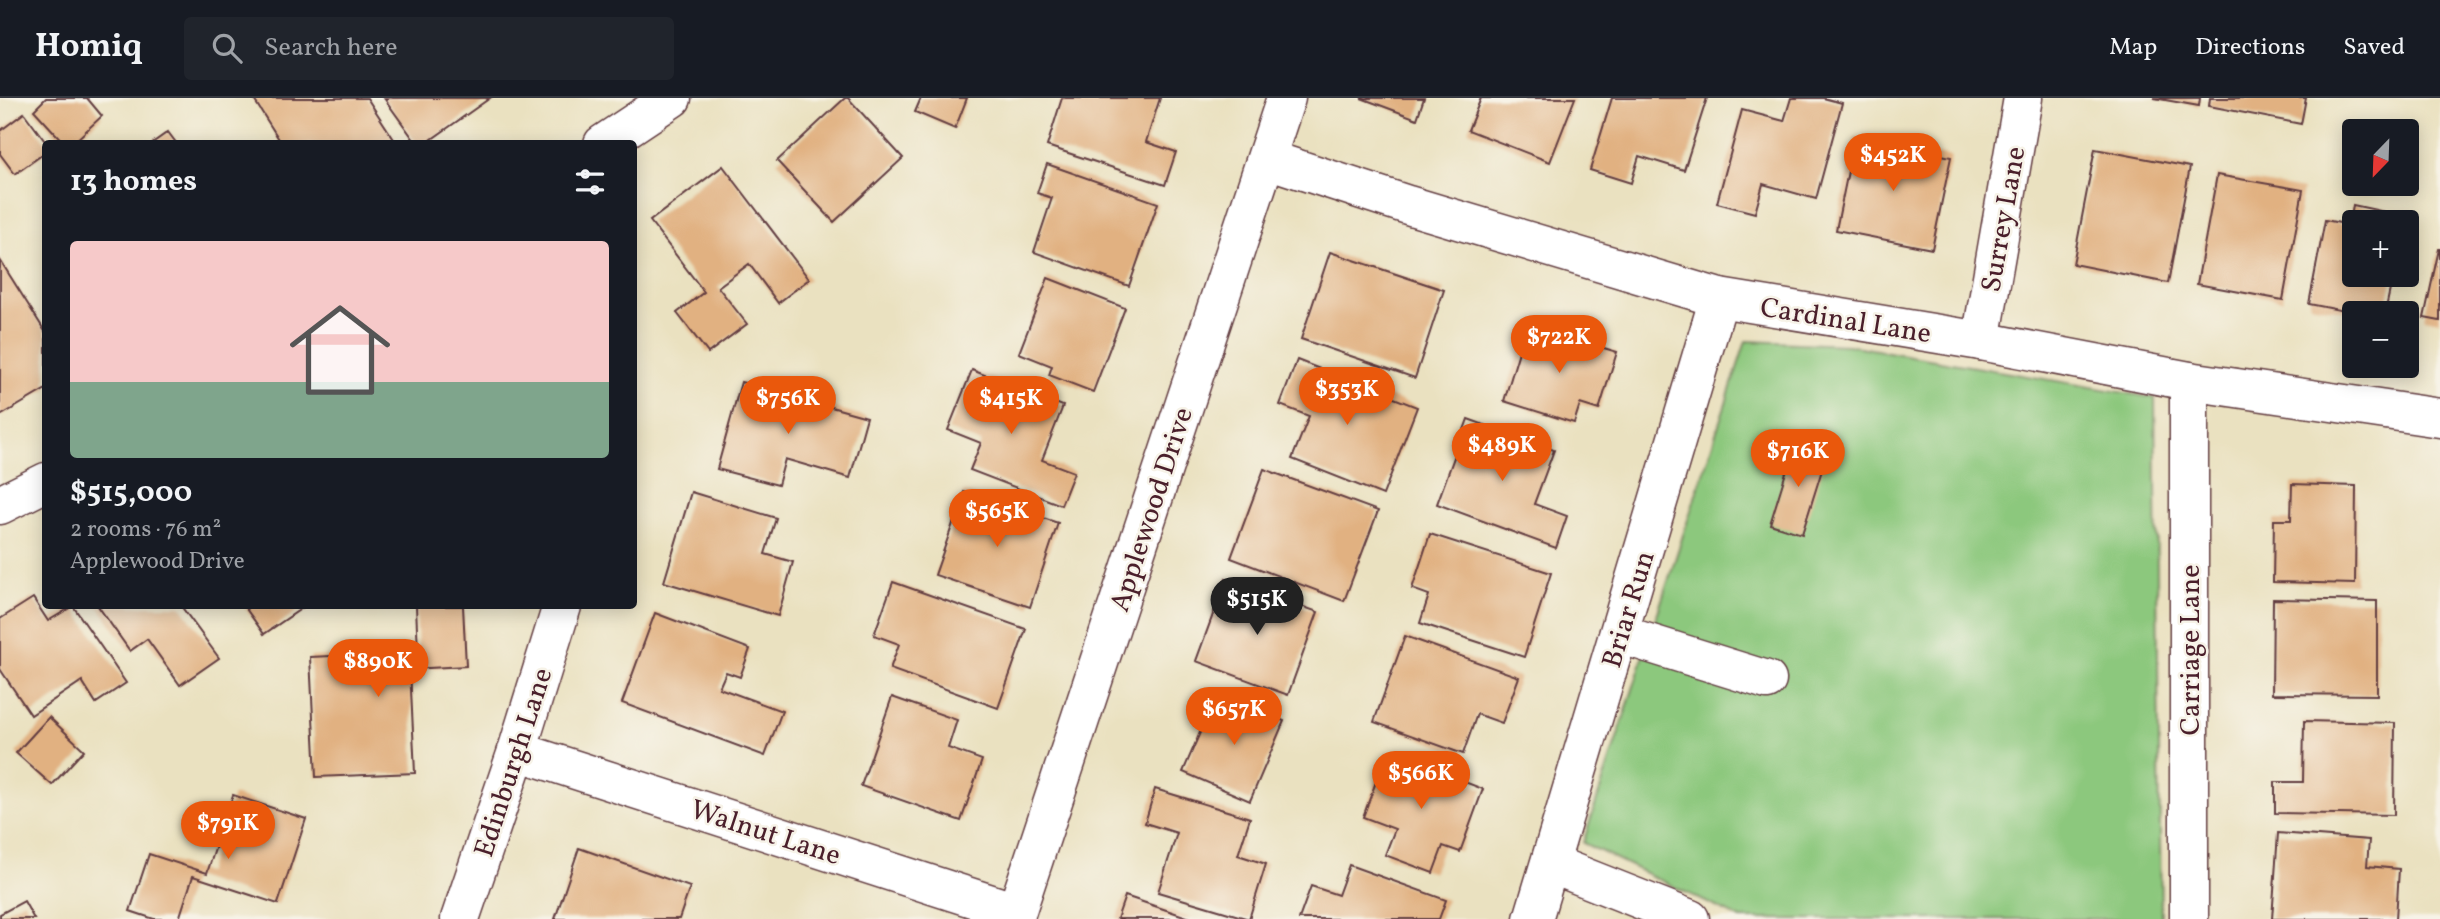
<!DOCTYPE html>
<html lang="en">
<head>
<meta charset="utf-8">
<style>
  :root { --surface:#171b24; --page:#20242c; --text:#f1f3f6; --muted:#9ea1a6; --line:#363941; --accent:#ea580c }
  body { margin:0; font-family:Vollkorn,serif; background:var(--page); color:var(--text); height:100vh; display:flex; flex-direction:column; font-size:26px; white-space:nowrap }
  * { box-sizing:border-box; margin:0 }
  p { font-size:23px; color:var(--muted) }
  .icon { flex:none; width:38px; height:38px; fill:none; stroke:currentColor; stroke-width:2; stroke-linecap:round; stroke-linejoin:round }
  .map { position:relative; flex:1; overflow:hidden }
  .details { position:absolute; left:42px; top:42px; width:595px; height:469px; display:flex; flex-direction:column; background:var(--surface); border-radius:7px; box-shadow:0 4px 18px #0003 }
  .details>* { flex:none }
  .needle { width:46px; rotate:203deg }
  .tools { position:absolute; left:2342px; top:21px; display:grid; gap:14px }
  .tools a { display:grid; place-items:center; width:77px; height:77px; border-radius:7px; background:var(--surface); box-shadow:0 4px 18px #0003; font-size:35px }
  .price { position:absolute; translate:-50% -60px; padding:0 16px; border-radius:24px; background:var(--accent); color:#fff; font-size:23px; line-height:46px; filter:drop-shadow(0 2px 4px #0008) }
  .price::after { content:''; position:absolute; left:50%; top:42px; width:21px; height:16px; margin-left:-10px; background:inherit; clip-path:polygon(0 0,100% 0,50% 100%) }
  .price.current { background:#222; color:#fff }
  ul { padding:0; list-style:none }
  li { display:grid; align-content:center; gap:14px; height:371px; padding:0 28px }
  li span { display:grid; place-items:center; height:217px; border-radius:7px; color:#555 }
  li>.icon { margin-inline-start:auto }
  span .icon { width:126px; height:126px; fill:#fffc; stroke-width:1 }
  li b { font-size:30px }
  h2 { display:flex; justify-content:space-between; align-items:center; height:84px; padding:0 28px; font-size:30px }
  header { display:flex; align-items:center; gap:42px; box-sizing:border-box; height:98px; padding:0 35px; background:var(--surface); border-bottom:2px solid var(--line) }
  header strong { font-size:33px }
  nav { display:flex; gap:38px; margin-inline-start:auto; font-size:24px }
  .search { width:490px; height:63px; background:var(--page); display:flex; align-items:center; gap:18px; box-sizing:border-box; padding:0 24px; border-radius:7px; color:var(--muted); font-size:26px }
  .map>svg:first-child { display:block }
</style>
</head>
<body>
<header>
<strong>Homiq</strong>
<div class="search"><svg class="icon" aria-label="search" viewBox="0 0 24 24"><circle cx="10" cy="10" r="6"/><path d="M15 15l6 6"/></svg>Search here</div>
<nav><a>Map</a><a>Directions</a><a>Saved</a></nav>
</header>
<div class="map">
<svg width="2440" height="821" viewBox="0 0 2440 821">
  <rect width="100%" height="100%" fill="#f7f3e8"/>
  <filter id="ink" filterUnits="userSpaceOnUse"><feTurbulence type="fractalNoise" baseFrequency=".0143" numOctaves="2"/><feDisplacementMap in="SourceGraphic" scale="14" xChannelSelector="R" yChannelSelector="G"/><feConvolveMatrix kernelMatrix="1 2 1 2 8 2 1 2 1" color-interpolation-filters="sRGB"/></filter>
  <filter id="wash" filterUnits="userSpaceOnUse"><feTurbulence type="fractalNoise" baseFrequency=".00686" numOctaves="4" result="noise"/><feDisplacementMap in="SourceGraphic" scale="28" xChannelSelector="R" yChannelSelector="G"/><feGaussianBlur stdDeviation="1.57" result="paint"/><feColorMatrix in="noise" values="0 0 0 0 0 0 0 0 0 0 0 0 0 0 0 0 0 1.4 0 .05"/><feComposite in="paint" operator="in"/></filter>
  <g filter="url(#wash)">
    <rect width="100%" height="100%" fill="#eae1c0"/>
    <path fill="#8cc87d" stroke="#6b7454" stroke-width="2" d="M1746 243 1848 247 2155 300 2161 821H1741L1583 745Z"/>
    <g id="blocks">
      <g fill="#e1b181">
        <path d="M46 0H87L102 18 72 46H65L34 12Z"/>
        <path d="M253 0H367L397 46H282Z"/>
        <path d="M384 0H490L425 46H417Z"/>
        <path d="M845 0H848L903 60 834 124 777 63Z"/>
        <path d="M921 0H967L955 31 915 14Z"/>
        <path d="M1062 0H1160L1146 44 1176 54 1165 87 1047 48Z"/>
        <path d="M1361 0H1424L1417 21Z"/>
        <path d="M1481 0H1575L1550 64 1468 32Z"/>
        <path d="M1612 0H1707L1684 72 1639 58 1631 85 1590 72Z"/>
        <path d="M1791 0H1823L1842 5 1816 101 1763 86 1755 115 1717 105 1742 12 1784 23Z"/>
        <path d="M2154 0H2200L2199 8Z"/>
        <path d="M2210 0H2306L2301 26 2209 8Z"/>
        <path d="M24 15 47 46 46 54 15 76 0 56V33Z"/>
        <path d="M168 34 177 46H151Z"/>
        <path d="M1855 39 1951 59 1932 151 1836 132Z"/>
        <path d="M2095 51 2190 69 2168 185 2073 166Z"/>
        <path d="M1047 66 1158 105 1129 188 1034 154 1052 100 1037 95Z"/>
        <path d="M723 68 809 181 778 205 749 166 718 189 747 226 708 255 677 215 704 194 650 123Z"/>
        <path d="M2217 77 2303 92 2283 202 2197 186Z"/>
        <path d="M2353 107 2404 118 2403 124H2354V177H2393L2385 215H2355L2309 206 2325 122 2350 127Z"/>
        <path d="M2439 151H2440V223L2424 220Z"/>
        <path d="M1330 154 1444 192 1415 280 1301 241Z"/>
        <path d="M0 162 46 235V291L0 318Z"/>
        <path d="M1048 180 1125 210 1093 294 1049 277 1052 268 1019 255Z"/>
        <path d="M1527 227 1617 254 1599 312 1580 306 1574 325 1504 303Z"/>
        <path d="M1297 262 1417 309 1383 397 1292 361 1309 318 1280 307Z"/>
        <path d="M972 272 1063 308 1042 362 1074 374 1061 407 970 372 981 345 948 332Z"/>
        <path d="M741 284 867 319 850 380 785 361 778 387 717 371Z"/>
        <path d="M1468 321 1554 352 1534 406 1567 418 1556 450 1437 406Z"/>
        <path d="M1795 345 1827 356 1802 436 1770 426Z"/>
        <path d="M1264 371 1378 413 1344 503 1231 460Z"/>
        <path d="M2292 386 2356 388 2355 486 2273 484 2274 422H2291Z"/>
        <path d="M691 394 776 420 765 456 793 464 778 518 664 484Z"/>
        <path d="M964 394 1058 425 1030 509 935 477Z"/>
        <path d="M1430 436 1551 475 1524 559 1420 525 1429 497 1412 491Z"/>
        <path d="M1226 481 1318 514 1288 597 1196 563Z"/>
        <path d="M893 484 1026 531 998 610 890 571 899 546 874 537Z"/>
        <path d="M33 500 48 523 73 508 126 585 96 605 82 583 31 617 0 571V521Z"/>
        <path d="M2273 501 2377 503V597L2272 596Z"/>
        <path d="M98 508H181L219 560 180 587 147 541 130 553Z"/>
        <path d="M244 508H305L264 536Z"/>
        <path d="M416 508H463L466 568 410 571 415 675 316 679 310 559 418 554Z"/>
        <path d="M655 515 750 551 740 579 726 574 719 590 782 613 765 658 622 605Z"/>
        <path d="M1405 538 1519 579 1502 625 1477 616 1463 656 1374 624Z"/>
        <path d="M1217 595 1284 623 1250 703 1183 674Z"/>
        <path d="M892 599 957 622 948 650 982 662 961 723 861 688Z"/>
        <path d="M49 619 84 652 52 687 16 655Z"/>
        <path d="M2304 623 2395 625 2394 717 2275 715V684H2303Z"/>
        <path d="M1387 654 1483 691 1460 754 1443 748 1433 775 1385 757 1395 731 1363 719Z"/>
        <path d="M1155 691 1250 720 1238 757 1266 766 1249 821 1158 794 1177 735 1145 725Z"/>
        <path d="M233 697 306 721 278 806 193 778 179 821H154L130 813 149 756 207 775Z"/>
        <path d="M2278 735 2369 742 2367 768 2399 771 2396 821H2272Z"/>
        <path d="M579 750 690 789 679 821H555Z"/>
        <path d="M1349 767 1446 802 1439 821H1299L1311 788 1338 797Z"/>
        <path d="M1125 798 1193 821H1117Z"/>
        <path d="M24 803 34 821H0V816Z"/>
      </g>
    </g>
  </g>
  <g filter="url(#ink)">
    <use href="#blocks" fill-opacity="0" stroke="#623c41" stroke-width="2"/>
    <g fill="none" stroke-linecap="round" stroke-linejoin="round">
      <defs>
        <g id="minor">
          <path d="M603 46 672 0"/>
          <path d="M1267 61 1408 107 1719 200 1981 243 2189 283 2440 320"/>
          <path d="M1981 243 2023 0"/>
          <path d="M0 407 46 384"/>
          <path d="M1619 536 1767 582"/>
          <path d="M517 653 1016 814"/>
          <path d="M1551 766 1690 821"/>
          <path d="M460 821 517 653 562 508"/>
          <path d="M1014 821 1286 0"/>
          <path d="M1533 821 1719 200"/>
          <path d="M2189 821V283"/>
        </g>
      </defs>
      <use href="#minor" stroke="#623c41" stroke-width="41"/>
      <use href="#minor" stroke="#fff" stroke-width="38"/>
    </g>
  </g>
  <g text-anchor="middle" stroke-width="5" stroke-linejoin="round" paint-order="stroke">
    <g font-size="28" fill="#4a1f2b" stroke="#f7f3e8">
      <text transform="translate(2002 121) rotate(-80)" y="10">Surrey Lane</text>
      <text transform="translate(1846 221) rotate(9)" y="10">Cardinal Lane</text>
      <text transform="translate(1150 411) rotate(-72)" y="10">Applewood Drive</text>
      <text transform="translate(1627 511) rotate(-73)" y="10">Briar Run</text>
      <text transform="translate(2189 552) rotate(-90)" y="10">Carriage Lane</text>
      <text transform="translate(512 664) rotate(-72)" y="10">Edinburgh Lane</text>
      <text transform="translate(766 733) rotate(18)" y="10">Walnut Lane</text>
    </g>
  </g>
</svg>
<div class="tools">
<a><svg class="needle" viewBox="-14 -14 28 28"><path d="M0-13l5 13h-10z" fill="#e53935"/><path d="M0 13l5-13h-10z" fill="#9ea1a6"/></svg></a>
<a>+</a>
<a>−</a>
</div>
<b class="price" style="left:1893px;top:95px">$452K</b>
<b class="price" style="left:1559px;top:277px">$722K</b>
<b class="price" style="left:1347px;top:329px">$353K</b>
<b class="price" style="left:788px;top:338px">$756K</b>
<b class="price" style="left:1011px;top:338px">$415K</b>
<b class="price" style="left:1502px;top:385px">$489K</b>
<b class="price" style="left:1798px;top:391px">$716K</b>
<b class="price" style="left:997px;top:451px">$565K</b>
<b class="price current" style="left:1257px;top:539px">$515K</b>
<b class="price" style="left:378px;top:601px">$890K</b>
<b class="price" style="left:1234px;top:649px">$657K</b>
<b class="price" style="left:1421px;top:713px">$566K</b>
<b class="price" style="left:228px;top:763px">$791K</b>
<section class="details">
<h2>13 homes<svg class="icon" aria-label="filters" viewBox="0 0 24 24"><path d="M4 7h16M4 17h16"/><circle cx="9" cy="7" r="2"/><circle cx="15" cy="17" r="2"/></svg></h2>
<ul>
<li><span style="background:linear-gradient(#f6c9c9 65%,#7fa58c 0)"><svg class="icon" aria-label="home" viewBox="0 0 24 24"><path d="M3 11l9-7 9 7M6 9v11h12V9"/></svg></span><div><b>$515,000</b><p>2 rooms · 76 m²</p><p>Applewood Drive</p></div></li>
</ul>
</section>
</div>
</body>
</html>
